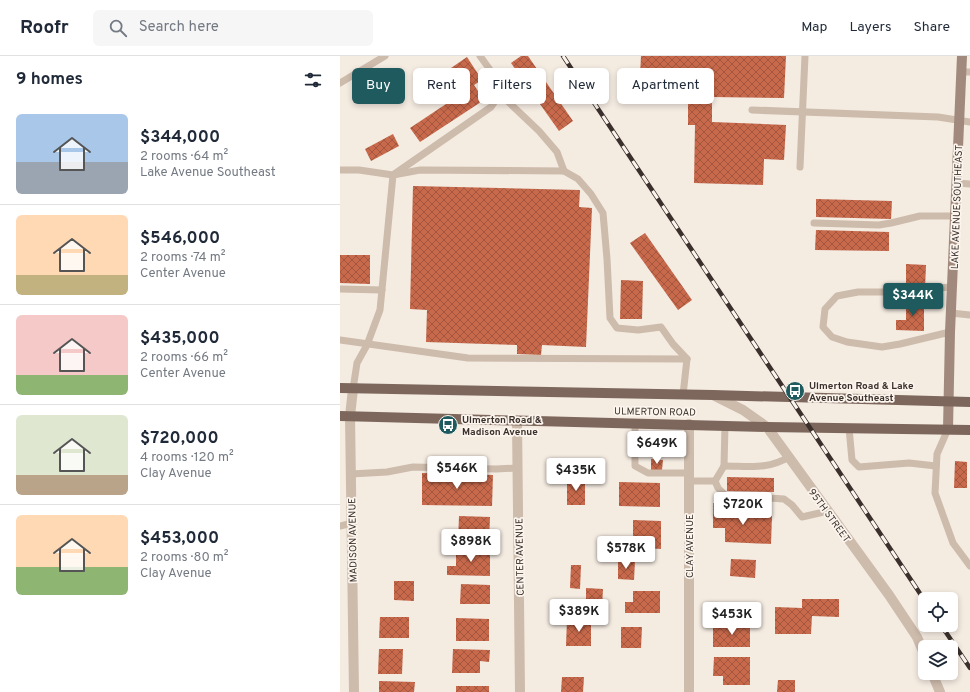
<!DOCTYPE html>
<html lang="en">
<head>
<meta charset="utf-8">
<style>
  :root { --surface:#fff; --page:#f6f6f7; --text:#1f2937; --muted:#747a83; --line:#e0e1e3; --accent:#1f5a5e }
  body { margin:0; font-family:Overpass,sans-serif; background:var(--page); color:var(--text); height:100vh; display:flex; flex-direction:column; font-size:15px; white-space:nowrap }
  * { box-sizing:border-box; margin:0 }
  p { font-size:13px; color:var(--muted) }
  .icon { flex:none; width:22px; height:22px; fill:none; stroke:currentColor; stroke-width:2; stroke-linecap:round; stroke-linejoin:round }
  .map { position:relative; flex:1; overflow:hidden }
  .details { display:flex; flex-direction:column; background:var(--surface); width:340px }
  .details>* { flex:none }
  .guide { position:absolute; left:12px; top:12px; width:380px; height:36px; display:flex; gap:8px }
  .fabs { position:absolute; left:578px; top:536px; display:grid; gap:8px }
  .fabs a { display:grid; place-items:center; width:40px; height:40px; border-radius:6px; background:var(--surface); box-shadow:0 2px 6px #0003; font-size:20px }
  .price { position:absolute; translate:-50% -34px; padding:0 9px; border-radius:4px; background:#fff; color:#222; font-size:13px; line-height:26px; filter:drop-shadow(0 1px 2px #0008) }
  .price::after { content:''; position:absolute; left:50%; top:24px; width:12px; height:9px; margin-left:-6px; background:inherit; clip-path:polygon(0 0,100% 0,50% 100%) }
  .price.active { background:var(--accent); color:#fff }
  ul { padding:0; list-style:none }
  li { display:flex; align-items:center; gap:12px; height:100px; padding:0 16px }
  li+li { border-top:1px solid var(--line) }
  li span { display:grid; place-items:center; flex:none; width:112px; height:80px; border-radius:6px; color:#555 }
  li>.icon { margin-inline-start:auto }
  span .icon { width:48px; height:48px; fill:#fffc; stroke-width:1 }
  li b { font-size:17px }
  h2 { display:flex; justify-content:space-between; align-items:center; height:48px; padding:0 16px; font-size:17px }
  .tag { padding:0 14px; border-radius:6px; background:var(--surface); box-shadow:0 2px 6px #0003; font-size:14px; line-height:36px }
  .tag.active { background:var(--accent); color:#fff }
  header { display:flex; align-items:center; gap:24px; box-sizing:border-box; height:56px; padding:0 20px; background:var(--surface); border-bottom:1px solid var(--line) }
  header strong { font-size:19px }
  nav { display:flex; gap:22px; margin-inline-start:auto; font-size:14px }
  .search { width:280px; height:36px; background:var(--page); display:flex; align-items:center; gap:10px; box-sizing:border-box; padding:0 14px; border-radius:6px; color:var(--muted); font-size:15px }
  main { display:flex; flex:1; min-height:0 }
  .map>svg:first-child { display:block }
</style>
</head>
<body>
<header>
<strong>Roofr</strong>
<div class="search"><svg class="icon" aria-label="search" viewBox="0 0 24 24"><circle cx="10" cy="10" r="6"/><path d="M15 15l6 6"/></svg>Search here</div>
<nav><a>Map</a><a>Layers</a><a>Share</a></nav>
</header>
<main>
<section class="details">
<h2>9 homes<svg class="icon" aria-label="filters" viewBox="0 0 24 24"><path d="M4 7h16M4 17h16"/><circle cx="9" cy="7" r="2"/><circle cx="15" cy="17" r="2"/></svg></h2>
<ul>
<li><span style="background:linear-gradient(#a9c7e8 60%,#9aa5b1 0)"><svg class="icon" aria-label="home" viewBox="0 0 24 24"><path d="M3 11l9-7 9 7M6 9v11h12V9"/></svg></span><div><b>$344,000</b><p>2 rooms · 64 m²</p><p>Lake Avenue Southeast</p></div></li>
<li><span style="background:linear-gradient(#ffd9b3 75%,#c2b280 0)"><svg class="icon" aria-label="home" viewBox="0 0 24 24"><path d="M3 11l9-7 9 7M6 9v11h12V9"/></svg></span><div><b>$546,000</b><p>2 rooms · 74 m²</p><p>Center Avenue</p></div></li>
<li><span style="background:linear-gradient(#f6c9c9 75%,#8fb573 0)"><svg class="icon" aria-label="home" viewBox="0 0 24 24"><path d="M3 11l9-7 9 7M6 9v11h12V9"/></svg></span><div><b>$435,000</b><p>2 rooms · 66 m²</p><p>Center Avenue</p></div></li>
<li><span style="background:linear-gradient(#dfe7d0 75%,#b9a48a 0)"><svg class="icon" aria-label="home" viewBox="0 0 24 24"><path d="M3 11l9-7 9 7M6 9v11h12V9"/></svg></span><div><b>$720,000</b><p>4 rooms · 120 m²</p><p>Clay Avenue</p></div></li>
<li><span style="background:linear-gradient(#ffd9b3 65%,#8fb573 0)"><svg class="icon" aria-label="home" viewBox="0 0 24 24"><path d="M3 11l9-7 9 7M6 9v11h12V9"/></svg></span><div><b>$453,000</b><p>2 rooms · 80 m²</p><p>Clay Avenue</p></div></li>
</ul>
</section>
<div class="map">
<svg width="630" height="636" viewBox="0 0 630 636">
  <defs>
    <pattern id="building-cross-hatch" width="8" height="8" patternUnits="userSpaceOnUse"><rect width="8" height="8" fill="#c8694b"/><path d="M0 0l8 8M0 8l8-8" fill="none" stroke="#a4573f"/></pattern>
  </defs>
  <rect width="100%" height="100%" fill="#f4ebe1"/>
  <g fill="url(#building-cross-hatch)">
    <path d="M181 0H188L233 65 219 75 171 7Z"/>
    <path d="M301 0H446L444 42 372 41V66L446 69 444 104 424 103 423 129 354 127 355 69H348V40L299 38Z"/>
    <path d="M127 1 142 24 134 29 144 44 80 86 70 72 118 40 108 25 116 20 111 12Z"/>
    <path d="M53 78 59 90 31 105 25 93Z"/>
    <path d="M73 130 240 134 239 151 252 152 246 291 202 289 201 299 177 298V289L86 286 87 254 70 253Z"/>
    <path d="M476 143 552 145 551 163 476 161Z"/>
    <path d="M476 174 549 176V195L475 194Z"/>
    <path d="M305 177 352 244 338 254 290 187Z"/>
    <path d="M0 199H30V228L0 227Z"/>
    <path d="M566 208 586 209 585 233H566Z"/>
    <path d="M281 224 303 225 302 263H280Z"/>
    <path d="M566 244 584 245V275L556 274V264H566Z"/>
    <path d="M311 403 323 404 322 414H311Z"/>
    <path d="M615 405 627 406V432H614Z"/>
    <path d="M82 417 153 419 152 450 82 449Z"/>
    <path d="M387 421 434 422V436L387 435Z"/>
    <rect x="227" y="423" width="18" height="26"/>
    <path d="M279 426 320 427V451L279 450Z"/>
    <path d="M373 447H386V458L432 460 431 488 385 486V472H373Z"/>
    <path d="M119 460 150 461 149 487 118 486Z"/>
    <path d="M293 464 321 465V493L305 492V503H280V493H302V483H293Z"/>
    <path d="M116 493 150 494V520L107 519V510H116Z"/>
    <path d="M391 503 416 504 415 522 390 520Z"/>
    <path d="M278 505H295L294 524 278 523Z"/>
    <path d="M231 509H241L240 533 230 532Z"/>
    <path d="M54 525H74V545L54 544Z"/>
    <path d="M121 528 150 529V548H120Z"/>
    <path d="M246 532 263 533 262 551H246Z"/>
    <path d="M293 535H320V557H285V546H293Z"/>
    <path d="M462 543H499V561L472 560 471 578H435V551L462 552Z"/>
    <path d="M40 561H69V582H39Z"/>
    <path d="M116 562 149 563V585H116Z"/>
    <path d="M227 563 251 564V590H226Z"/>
    <rect x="373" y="568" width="37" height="23"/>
    <path d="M281 571H302L301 592H281Z"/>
    <path d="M39 593H63L62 618H38Z"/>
    <path d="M113 593 150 594 149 606 140 605V617H112Z"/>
    <path d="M374 601H410V629H383V620H373Z"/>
    <path d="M222 621H244L243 636H221Z"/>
    <path d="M438 624H455V636H437Z"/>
    <path d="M39 625 75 626 74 636H39Z"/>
    <rect x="116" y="630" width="33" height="6"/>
  </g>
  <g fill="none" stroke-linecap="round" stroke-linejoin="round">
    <g stroke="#cdbbac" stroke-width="7">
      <path d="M622 16H630"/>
      <path d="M0 27 45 0"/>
      <path d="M160 38 199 75 217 96 224 115"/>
      <path d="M412 54 598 61 630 66"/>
      <path d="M460 111 465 0"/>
      <path d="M0 114H19L53 119 151 51 160 38 156 22 140 0"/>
      <path d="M617 127 630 128"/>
      <path d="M474 167 539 169 551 167 580 160H615"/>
      <path d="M0 233 42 234"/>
      <path d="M611 257 630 259"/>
      <path d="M610 276 560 288 542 291 507 286 492 281 483 271 485 253 497 240 518 236H585L596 232 612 231"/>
      <path d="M0 284 128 302 347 303 343 339"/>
      <path d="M13 333 17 307 27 289 40 254 53 119 80 114 224 115 238 123 251 138 263 157 267 203 270 262 277 272 298 274 321 271 333 288 347 303"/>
      <path d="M295 367V410L308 417H349"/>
      <path d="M509 372 512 404 519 411 569 407 596 410"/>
      <path d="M608 373 597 398 595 437 613 487 630 510"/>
      <path d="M384 410C409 410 427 414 449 401"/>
      <path d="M11 418 47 416 73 411 156 413 178 412"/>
      <path d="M349 425H375L384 410 385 370"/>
      <path d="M375 425 378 432 387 441H416L444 443 452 449 462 461 488 455"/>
      <path d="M0 470 12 467"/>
    </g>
    <g stroke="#cdbbac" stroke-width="10">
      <path d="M13 333 10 360 14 636"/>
      <path d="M373 339 403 354 427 371 549 539 577 581 585 600"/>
      <path d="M177 365 180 636"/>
      <path d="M592 617 600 636"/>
      <path d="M349 636V368"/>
    </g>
    <path stroke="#a18a7d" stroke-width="10" d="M608 373 610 276 622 0"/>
    <g stroke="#7d675c" stroke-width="10">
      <path d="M0 332 373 339 630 346"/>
      <path d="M0 360 427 371 630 374"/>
    </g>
    <defs>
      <g id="rail">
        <path d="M223 0 585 545"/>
        <path d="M601 569 630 612"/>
      </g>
    </defs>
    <use href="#rail" stroke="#3b302b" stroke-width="4.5"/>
    <use href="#rail" stroke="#fbf5ee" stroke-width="3" stroke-dasharray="9" stroke-linecap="butt"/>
  </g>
  <defs>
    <symbol id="bus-disc" viewBox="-11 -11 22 22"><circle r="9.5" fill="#1f5a5e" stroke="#fbf5ee"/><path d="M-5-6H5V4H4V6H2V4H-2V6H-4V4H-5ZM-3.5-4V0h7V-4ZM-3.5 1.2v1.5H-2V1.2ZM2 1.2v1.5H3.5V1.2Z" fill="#fff"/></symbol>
  </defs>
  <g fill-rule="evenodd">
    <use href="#bus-disc" x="444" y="324" width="22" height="22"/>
    <use href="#bus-disc" x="97" y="358" width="22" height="22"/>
  </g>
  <g text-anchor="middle" stroke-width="3.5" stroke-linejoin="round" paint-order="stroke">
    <g font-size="10" fill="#3b302b" stroke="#fbf5ee">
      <text transform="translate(616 151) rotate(-88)" y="4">LAKE AVENUE SOUTHEAST</text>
      <text transform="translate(315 355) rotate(1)" y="4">ULMERTON ROAD</text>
      <text transform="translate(490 459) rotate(54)" y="4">95TH STREET</text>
      <text transform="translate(12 484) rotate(-91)" y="4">MADISON AVENUE</text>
      <text transform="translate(349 490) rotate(-90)" y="4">CLAY AVENUE</text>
      <text transform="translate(179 501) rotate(-91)" y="4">CENTER AVENUE</text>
    </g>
    <g font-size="10" font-weight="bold" fill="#3b302b" stroke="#fbf5ee" text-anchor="start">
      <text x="469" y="333">Ulmerton Road &amp; Lake<tspan x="469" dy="12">Avenue Southeast</tspan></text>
      <text x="122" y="367">Ulmerton Road &amp;<tspan x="122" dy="12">Madison Avenue</tspan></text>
    </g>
  </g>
</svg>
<div class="fabs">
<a><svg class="icon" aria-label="locate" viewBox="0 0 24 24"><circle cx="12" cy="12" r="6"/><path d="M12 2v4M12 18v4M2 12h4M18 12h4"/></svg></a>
<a><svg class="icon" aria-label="layers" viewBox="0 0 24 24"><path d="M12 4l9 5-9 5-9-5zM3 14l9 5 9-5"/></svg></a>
</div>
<b class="price active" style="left:573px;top:261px">$344K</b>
<b class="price" style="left:317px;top:409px">$649K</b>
<b class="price" style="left:117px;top:434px">$546K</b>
<b class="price" style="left:236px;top:436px">$435K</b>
<b class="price" style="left:403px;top:470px">$720K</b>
<b class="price" style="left:131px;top:507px">$898K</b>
<b class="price" style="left:286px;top:514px">$578K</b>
<b class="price" style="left:239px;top:577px">$389K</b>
<b class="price" style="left:392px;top:580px">$453K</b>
<div class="guide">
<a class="tag active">Buy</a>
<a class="tag">Rent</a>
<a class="tag">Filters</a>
<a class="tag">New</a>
<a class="tag">Apartment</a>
</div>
</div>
</main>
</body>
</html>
